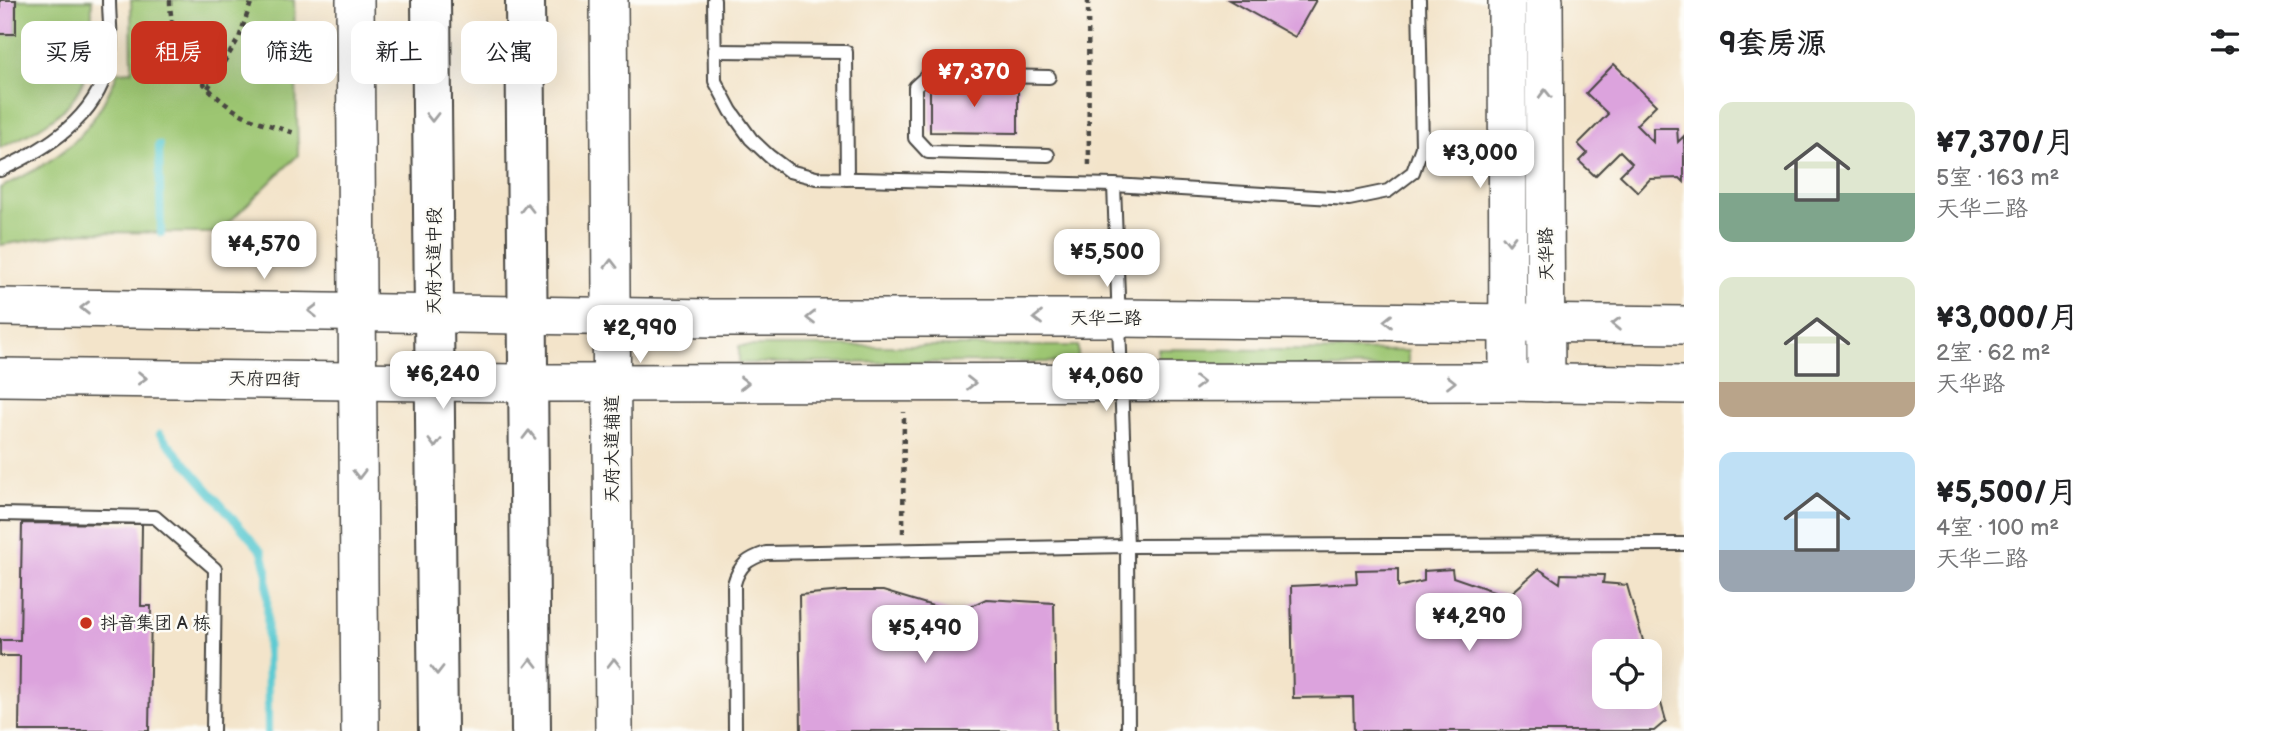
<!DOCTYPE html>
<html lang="zh">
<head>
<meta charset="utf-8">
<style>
  :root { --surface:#fff; --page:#f6f6f6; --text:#202124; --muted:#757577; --accent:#c8321e }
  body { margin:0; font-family:"Balsamiq Sans","LXGW WenKai TC",sans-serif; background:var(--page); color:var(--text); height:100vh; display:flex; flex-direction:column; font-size:26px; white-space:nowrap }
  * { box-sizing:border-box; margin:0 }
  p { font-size:23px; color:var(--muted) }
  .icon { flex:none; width:38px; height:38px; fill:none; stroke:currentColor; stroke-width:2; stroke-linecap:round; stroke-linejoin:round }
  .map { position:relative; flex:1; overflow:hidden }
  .sheet { display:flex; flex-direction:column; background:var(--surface); width:595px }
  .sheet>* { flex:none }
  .guide { position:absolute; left:21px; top:21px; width:665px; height:63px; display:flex; gap:14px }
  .fabs { position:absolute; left:1592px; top:639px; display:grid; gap:14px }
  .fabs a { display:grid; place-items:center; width:70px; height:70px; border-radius:14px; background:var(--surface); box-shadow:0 7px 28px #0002; font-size:35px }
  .price { position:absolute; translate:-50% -60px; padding:0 16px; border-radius:14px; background:#fff; color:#222; font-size:23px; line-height:46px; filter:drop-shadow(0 2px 4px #0008) }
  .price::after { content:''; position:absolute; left:50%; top:42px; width:21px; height:16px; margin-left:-10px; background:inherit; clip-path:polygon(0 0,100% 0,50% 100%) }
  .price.current { background:var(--accent); color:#fff }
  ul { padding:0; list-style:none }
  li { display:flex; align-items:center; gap:21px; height:175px; padding:0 35px }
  li span { display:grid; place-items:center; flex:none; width:196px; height:140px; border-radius:14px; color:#555 }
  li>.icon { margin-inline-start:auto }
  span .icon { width:84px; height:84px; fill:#fffc; stroke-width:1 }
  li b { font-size:30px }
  h2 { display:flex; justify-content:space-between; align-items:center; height:84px; padding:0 35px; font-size:30px }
  .chip { padding:0 24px; border-radius:14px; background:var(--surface); box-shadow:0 7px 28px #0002; font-size:24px; line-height:63px }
  .chip.current { background:var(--accent); color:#fff }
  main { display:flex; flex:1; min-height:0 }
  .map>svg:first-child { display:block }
</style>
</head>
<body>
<main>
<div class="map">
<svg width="1684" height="731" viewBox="0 0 1684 731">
  <rect width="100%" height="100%" fill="#fdfcf7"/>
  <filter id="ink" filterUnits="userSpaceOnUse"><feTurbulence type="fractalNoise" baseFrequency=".0143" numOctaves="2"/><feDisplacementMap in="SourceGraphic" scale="14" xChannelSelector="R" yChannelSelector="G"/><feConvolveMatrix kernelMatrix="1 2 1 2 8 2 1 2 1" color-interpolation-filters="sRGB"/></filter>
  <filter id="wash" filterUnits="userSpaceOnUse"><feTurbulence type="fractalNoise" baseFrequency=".00686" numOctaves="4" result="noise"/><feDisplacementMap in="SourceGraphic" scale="28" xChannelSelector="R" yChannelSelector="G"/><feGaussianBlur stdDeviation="1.57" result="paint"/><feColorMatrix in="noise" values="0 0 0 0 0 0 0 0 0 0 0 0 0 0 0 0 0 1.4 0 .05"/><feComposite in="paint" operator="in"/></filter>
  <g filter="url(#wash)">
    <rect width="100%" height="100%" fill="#f3e4ca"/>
    <g fill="#9dc672" stroke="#64784e" stroke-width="2">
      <path d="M16 0H92C91 19 94 42 90 60 79 111 42 128 0 148V34H16Z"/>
      <path d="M131 0H294L298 155 218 233 84 232 0 245V188C63 157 91 138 118 72L132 71Z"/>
      <path d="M739 346H1078V362L739 363Z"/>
      <path d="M1158 349 1408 351V368L1158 366Z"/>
    </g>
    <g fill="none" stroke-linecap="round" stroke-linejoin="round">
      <g stroke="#5dcad2" stroke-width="8">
        <path d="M159 145 161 233"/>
        <path d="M160 434 262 552 267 570 268 731"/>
      </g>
    </g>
    <g id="blocks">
      <g fill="#dca3dd">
        <rect x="0" y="0" width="16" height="34"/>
        <path d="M1229 0H1316L1295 37Z"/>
        <path d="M1614 64 1656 105 1636 125 1653 142V128H1677L1678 142 1684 136V182L1680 178 1650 179 1638 192 1620 175 1632 163 1620 151 1595 176 1579 161 1587 153 1578 144 1608 114 1586 93Z"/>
        <path d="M930 86H1018V133L930 132Z"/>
        <path d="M22 523 142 524 141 606H151L149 731H19L20 656H0V640H20Z"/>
        <path d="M1398 569V587L1424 581V571L1452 569 1453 577 1508 596 1539 569 1560 583 1561 574 1604 575 1603 583 1627 585 1646 651H1605V696H1650L1651 668 1666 721 1654 731H1354L1353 697 1293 698 1291 586 1357 583 1356 570Z"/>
        <path d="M844 591H883L956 613 986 599 1054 603 1056 731H801L799 595Z"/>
      </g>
    </g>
  </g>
  <g filter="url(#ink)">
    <use href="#blocks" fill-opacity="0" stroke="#494743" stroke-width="2"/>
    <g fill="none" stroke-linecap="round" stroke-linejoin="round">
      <defs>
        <g id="lane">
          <path d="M714 0 715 81 731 111 751 139 769 156 789 171 816 178 1114 185 1349 199 1388 191 1413 172 1422 147 1419 0"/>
          <path d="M714 51 846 52 847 179"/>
          <path d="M1048 155 928 152 915 138V87L928 75 1049 77"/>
          <path d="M0 170C46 149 96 118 108 65 113 45 109 20 109 0"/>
          <path d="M1114 185 1127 546 1684 544"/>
          <path d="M0 514 155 517 215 569 213 731"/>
          <path d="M735 731 734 584C739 565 748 559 766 553L1127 546 1128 731"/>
        </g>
        <g id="secondary">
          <path d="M355 0 360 731"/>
          <path d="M609 0 614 731"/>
          <path d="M1507 0 1508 382"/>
          <path d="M1544 0 1546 383"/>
          <path d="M0 307 712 318H1119L1684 325"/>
          <path d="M0 377 528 383 1508 382 1684 385"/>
        </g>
        <g id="primary">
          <path d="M431 0 438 731"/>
          <path d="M525 0 531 731"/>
        </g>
      </defs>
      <use href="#lane" stroke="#494743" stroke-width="16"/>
      <use href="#secondary" stroke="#494743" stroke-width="40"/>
      <use href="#primary" stroke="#494743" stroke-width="42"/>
      <g stroke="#494743" stroke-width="4.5" stroke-dasharray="5 5" stroke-linecap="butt">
        <path d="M170 0C170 45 198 87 236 111 254 122 278 127 297 134"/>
        <path d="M1088 0 1089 167"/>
        <path d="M208 88 239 38 252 0"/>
        <path d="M903 533 904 412"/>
      </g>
      <use href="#lane" stroke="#fff" stroke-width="12"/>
      <use href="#secondary" stroke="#fff" stroke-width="37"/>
      <use href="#primary" stroke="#fff" stroke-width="38"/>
    </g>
    <defs><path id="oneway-chevron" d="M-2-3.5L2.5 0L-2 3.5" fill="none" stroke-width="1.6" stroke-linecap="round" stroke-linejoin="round" transform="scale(1.75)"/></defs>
    <g stroke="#a0a0a0">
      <use href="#oneway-chevron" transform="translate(1545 94) rotate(-91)"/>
      <use href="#oneway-chevron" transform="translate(432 117) rotate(90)"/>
      <use href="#oneway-chevron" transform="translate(527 208) rotate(-90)"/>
      <use href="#oneway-chevron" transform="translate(1509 240) rotate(89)"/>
      <use href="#oneway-chevron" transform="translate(611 264) rotate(-90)"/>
      <use href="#oneway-chevron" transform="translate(85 308) rotate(-179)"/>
      <use href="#oneway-chevron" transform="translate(313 311) rotate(-179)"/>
      <use href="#oneway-chevron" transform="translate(811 318) rotate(-180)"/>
      <use href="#oneway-chevron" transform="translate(1038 318) rotate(-180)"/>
      <use href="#oneway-chevron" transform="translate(1388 321) rotate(-180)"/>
      <use href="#oneway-chevron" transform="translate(1616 324) rotate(-179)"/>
      <use href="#oneway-chevron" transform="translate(142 378) rotate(1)"/>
      <use href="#oneway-chevron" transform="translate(1451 382)"/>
      <use href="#oneway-chevron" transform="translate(744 383)"/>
      <use href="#oneway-chevron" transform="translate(971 383)"/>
      <use href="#oneway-chevron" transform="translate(1199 383)"/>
      <use href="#oneway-chevron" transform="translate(529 435) rotate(-90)"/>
      <use href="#oneway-chevron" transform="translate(435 443) rotate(90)"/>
      <use href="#oneway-chevron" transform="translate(359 474) rotate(90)"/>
      <use href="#oneway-chevron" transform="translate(531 663) rotate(-90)"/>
      <use href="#oneway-chevron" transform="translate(614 663) rotate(-90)"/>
      <use href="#oneway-chevron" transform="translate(437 670) rotate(90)"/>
    </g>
  </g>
  <circle fill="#c8321e" stroke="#fdfcf7" stroke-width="2.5" cx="86" cy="623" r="7"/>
  <g text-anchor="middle" stroke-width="5" stroke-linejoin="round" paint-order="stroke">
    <g font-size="18" fill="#2b2b2b" stroke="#fdfcf7">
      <text transform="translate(1546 254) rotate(-91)" y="6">天华路</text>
      <text transform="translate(434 261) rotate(-90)" y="6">天府大道中段</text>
      <text x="1106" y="324">天华二路</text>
      <text transform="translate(264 379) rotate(1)" y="6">天府四街</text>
      <text transform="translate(612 449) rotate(-90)" y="6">天府大道辅道</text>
    </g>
    <g font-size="18" fill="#2b2b2b" stroke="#fdfcf7" text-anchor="start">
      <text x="100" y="629">抖音集团 A 栋</text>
    </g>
  </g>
</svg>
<div class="fabs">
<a><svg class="icon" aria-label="locate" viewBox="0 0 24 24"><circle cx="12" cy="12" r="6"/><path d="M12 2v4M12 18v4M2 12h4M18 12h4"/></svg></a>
</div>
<b class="price current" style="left:974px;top:109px">¥7,370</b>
<b class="price" style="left:1480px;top:190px">¥3,000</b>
<b class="price" style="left:264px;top:281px">¥4,570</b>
<b class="price" style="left:1107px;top:289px">¥5,500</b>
<b class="price" style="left:640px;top:365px">¥2,990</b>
<b class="price" style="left:443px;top:411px">¥6,240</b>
<b class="price" style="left:1106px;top:413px">¥4,060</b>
<b class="price" style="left:1469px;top:653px">¥4,290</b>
<b class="price" style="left:925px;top:665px">¥5,490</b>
<div class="guide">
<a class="chip">买房</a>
<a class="chip current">租房</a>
<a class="chip">筛选</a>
<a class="chip">新上</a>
<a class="chip">公寓</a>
</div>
</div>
<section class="sheet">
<h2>9套房源<svg class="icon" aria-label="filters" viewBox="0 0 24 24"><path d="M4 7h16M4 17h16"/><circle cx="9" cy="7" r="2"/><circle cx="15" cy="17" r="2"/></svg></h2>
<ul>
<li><span style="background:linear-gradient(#dfe7d0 65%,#7fa58c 0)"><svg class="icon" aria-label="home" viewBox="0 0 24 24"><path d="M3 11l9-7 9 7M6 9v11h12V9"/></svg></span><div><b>¥7,370/月</b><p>5室 · 163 m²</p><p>天华二路</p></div></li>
<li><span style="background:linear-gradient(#dfe7d0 75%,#b9a48a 0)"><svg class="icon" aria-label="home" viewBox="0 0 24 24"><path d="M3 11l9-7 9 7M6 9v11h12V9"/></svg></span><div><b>¥3,000/月</b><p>2室 · 62 m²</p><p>天华路</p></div></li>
<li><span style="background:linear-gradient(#bfe0f5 70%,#9aa5b1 0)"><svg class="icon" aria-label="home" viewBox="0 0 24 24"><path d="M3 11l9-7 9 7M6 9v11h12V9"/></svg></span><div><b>¥5,500/月</b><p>4室 · 100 m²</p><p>天华二路</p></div></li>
</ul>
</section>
</main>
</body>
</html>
